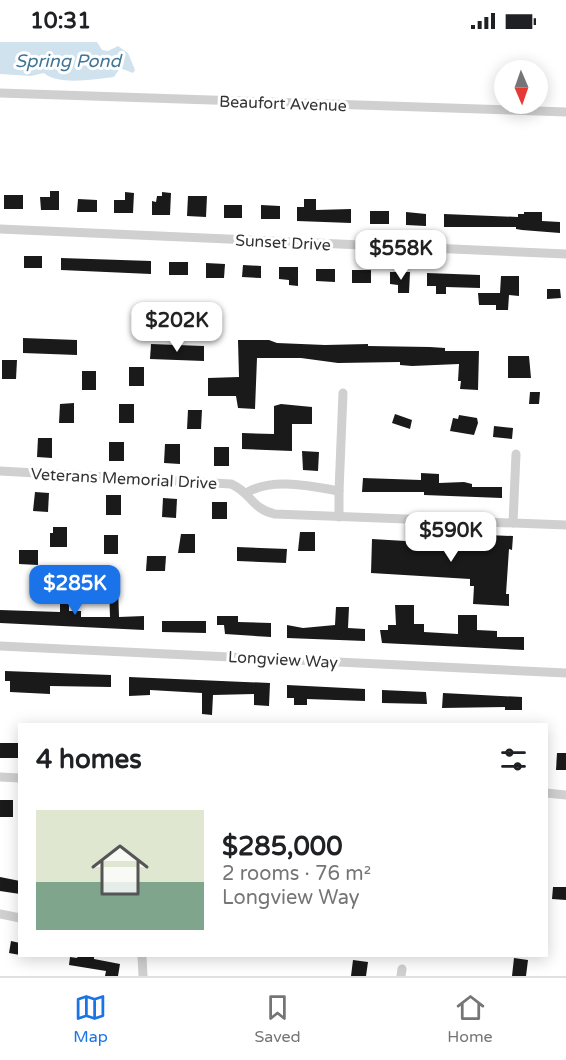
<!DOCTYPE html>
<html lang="en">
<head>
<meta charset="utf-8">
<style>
  :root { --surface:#fff; --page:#f6f6f6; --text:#202124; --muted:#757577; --line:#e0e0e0; --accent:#1a73e8 }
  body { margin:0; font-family:"Varela Round",sans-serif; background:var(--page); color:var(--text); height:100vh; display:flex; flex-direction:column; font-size:22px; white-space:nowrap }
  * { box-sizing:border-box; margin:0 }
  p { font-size:20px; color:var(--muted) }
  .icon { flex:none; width:33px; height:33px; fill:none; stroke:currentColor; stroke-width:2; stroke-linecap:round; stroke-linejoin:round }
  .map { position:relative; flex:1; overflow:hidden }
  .sheet { position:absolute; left:18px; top:681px; width:530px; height:234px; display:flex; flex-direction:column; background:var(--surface); border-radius:0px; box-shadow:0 3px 15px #0003 }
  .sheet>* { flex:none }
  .needle { width:39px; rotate:178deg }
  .buttons { position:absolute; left:494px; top:18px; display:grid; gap:12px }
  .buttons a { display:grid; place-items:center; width:54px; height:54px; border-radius:50%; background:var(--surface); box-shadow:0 3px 15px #0003; font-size:30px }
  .price { position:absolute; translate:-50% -51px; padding:0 14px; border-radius:12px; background:#fff; color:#222; font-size:20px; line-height:39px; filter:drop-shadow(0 2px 3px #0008) }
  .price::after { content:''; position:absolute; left:50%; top:36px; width:18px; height:14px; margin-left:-9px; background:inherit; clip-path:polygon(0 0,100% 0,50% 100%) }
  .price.current { background:var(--accent); color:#fff }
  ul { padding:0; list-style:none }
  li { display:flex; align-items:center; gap:18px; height:150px; padding:0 18px }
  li+li { border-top:2px solid var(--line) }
  li span { display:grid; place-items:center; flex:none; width:168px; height:120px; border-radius:0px; color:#555 }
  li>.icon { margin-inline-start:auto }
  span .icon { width:72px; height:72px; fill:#fffc; stroke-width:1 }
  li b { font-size:26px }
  h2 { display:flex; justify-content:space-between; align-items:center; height:72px; padding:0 18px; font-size:26px }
  .status { display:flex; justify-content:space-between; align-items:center; height:42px; padding:0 30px; background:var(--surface); direction:ltr }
  .status svg { height:16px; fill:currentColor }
  .tabs { display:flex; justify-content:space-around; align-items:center; height:84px; border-top:2px solid var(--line); background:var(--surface); font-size:16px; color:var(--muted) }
  .tabs a { display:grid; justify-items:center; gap:3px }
  .tabs .current { color:var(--accent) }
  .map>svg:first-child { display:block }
</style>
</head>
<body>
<div class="status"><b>10:31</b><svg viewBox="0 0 49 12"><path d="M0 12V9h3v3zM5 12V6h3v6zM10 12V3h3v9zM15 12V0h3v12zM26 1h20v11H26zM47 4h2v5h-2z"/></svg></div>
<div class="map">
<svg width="566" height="934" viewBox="0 0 566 934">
  <rect width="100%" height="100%" fill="#fff"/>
  <path fill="#cfe2ee" d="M0 0H97L102 8 108 9 118 4 128 11 135 28 133 31 120 26 114 35C95 37 59 44 44 31L31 34 0 32Z"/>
  <g fill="#1a1a1a">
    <path d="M50 149H59V168H41L40 155H50Z"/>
    <path d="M125 150 134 151 133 171H114V158H125Z"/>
    <path d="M162 150 171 151 170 173H152V159L156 160 157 154H162Z"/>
    <rect x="4" y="153" width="19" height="14"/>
    <path d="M188 154H207L206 175 187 174Z"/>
    <path d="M78 157 97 158V170H77Z"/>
    <path d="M304 157H316V168L351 167V181L297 179V165H304Z"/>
    <rect x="224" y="163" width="18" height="13"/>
    <path d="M261 163 280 164V177H261Z"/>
    <rect x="370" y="169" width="19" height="13"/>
    <path d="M406 170 426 172V184L406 183Z"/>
    <path d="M524 170H542V179L560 180V191L522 188 516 187V185H444V172L518 175V172H524Z"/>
    <rect x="24" y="214" width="18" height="12"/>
    <path d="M61 216 151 219V232L61 228Z"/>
    <rect x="169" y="220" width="19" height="13"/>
    <path d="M206 221 225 222 224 236H206Z"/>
    <path d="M243 223 261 224V236L242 235Z"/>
    <path d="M279 225H298V244L289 243V238L279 237Z"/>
    <path d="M316 227H335V240L316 239Z"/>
    <rect x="352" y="228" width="19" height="13"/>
    <path d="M390 230H410L409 251H398V243L390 242Z"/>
    <path d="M427 231 480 233V246L446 245V252H436V244H427Z"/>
    <path d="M501 234H519V254L509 253 508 268H496V263H479L478 251H500Z"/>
    <path d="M547 247H560L561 256 547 257Z"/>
    <path d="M23 296 77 298V313L23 311Z"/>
    <path d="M238 298H269L277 301 325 303 368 302V304L430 305 445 306V309H479L478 348 460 347 461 339H458L459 322 412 324 400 323V320L338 321 301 316H257L255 367 238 366 236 354H208V336L239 335Z"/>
    <path d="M151 302 204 304V319L150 317Z"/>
    <path d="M508 314H529L531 336H508Z"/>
    <path d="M2 318H17L16 337H2Z"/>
    <rect x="129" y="325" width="15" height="19"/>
    <rect x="82" y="329" width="14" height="19"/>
    <path d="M530 350H540L539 362H529Z"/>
    <path d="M74 361V381H59L60 362Z"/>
    <rect x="119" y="362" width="15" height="19"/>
    <path d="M281 362 312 365V382H292V409L242 407V391L274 392V364Z"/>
    <path d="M188 368H202L201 387H187Z"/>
    <path d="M395 372 412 378 410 387 392 381Z"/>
    <path d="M459 373 477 376 478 381 474 393 450 389 453 376 458 377Z"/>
    <path d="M494 384 513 386 512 397 493 395Z"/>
    <path d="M38 396H52V416L37 415Z"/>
    <rect x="109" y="400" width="15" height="19"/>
    <path d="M165 402H180V422L164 421Z"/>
    <rect x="214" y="405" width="15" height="19"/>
    <path d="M302 409 319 410 318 429 303 428Z"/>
    <path d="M421 431 439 432V441L464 440 472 442V445H502V456L424 453V450H362L363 436 421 438Z"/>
    <path d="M35 450 49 451 48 470 33 469Z"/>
    <rect x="106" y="453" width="15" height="20"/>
    <path d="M163 456 177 457 176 476 162 475Z"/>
    <rect x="212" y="460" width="15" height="17"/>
    <path d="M53 485H67V505H50V491H53Z"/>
    <path d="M300 490H315V509H298Z"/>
    <path d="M181 492H195V511H178Z"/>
    <path d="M465 492 513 494 512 508 509 507 506 552H509V564L473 562 474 544H470V537L371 531 372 497 439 501V496L465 498Z"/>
    <rect x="104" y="493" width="14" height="19"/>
    <path d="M237 505 287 507 286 521 237 519Z"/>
    <path d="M19 508H38V523L19 522Z"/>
    <path d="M147 514H166L165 529H146Z"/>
    <path d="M60 545H69V569H81V575H110L109 546H118L119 575 144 574V588L0 581V568L60 570Z"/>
    <path d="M395 563H414V582H424V590L458 592V573H477V588L497 589V595H524V608L382 601 380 588H388V583H396Z"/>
    <path d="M336 565H349L348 586 365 587V599L287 596V583L303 586 335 583Z"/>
    <path d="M217 574H238V580L271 581V595L225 592 224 583H217Z"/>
    <path d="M162 579H206V591L162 590Z"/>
    <path d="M5 629 111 633V645L50 644V652L10 650V639H5Z"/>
    <path d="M129 635 270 641 269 664 254 663V652L213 653 212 673 202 672V651L150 648V653L129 654Z"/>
    <path d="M287 643 365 647V659L307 657V663H294V656H287Z"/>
    <path d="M382 648 426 650 427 662 382 661Z"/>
    <path d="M443 651 522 655V668H505V665L442 666Z"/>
    <rect x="0" y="701" width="20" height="15"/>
    <path d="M557 711H566V728H556Z"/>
    <rect x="0" y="758" width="13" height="17"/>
    <path d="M0 835 20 839V852L0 849Z"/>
    <path d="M553 845H566V858L552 857Z"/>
    <path d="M11 899 20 901V913L9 911Z"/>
    <path d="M78 914H94V917L120 922 118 934H105L106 929 69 923 70 915 77 916Z"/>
    <path d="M514 916 528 918 526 934H512Z"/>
    <path d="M353 918 368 920 366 934H351Z"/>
  </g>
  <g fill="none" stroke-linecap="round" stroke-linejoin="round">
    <g stroke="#d0d0d0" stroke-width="9">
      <path d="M0 51 566 70"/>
      <path d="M0 187 566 212"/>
      <path d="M0 429 231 442C251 450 251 467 275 472L566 483"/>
      <path d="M339 449 343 351"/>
      <path d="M246 451C272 435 310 444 339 449V475"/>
      <path d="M513 481 516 412"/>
      <path d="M0 604 566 631"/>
      <path d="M0 735 20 736"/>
      <path d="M546 751 566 753"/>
      <path d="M0 872 20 876"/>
      <path d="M142 914 143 934"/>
      <path d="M401 934 402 927"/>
    </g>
  </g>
  <g text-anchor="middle" stroke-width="6" stroke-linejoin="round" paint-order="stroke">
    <g font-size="16" fill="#333" stroke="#fff">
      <text transform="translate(283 61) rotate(2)" y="6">Beaufort Avenue</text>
      <text transform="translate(283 200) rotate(3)" y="6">Sunset Drive</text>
      <text transform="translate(124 436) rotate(3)" y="6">Veterans Memorial Drive</text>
      <text transform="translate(283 617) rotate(3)" y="6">Longview Way</text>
    </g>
    <g font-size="18" font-style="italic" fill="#3f7597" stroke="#fff">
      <text x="68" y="25">Spring Pond</text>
    </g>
  </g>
</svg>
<div class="buttons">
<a><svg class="needle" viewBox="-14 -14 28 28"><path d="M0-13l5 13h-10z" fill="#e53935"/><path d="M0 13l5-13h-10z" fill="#757577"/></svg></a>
</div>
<b class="price" style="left:401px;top:239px">$558K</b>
<b class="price" style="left:177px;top:311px">$202K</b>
<b class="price" style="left:451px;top:521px">$590K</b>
<b class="price current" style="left:75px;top:574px">$285K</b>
<section class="sheet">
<h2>4 homes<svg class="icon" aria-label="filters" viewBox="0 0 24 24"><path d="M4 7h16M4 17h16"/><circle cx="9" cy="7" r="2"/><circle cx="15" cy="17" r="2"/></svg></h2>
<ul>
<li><span style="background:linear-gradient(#dfe7d0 60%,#7fa58c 0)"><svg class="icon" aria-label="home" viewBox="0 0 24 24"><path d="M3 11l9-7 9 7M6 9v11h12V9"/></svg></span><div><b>$285,000</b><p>2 rooms · 76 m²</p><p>Longview Way</p></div></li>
</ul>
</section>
</div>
<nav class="tabs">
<a class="current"><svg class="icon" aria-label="map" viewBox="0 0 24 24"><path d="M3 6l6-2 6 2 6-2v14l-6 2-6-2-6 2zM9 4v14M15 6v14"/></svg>Map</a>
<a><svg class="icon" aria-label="saved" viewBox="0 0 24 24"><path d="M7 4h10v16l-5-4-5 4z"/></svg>Saved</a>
<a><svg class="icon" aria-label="home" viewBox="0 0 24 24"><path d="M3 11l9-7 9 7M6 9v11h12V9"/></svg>Home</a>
</nav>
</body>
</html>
